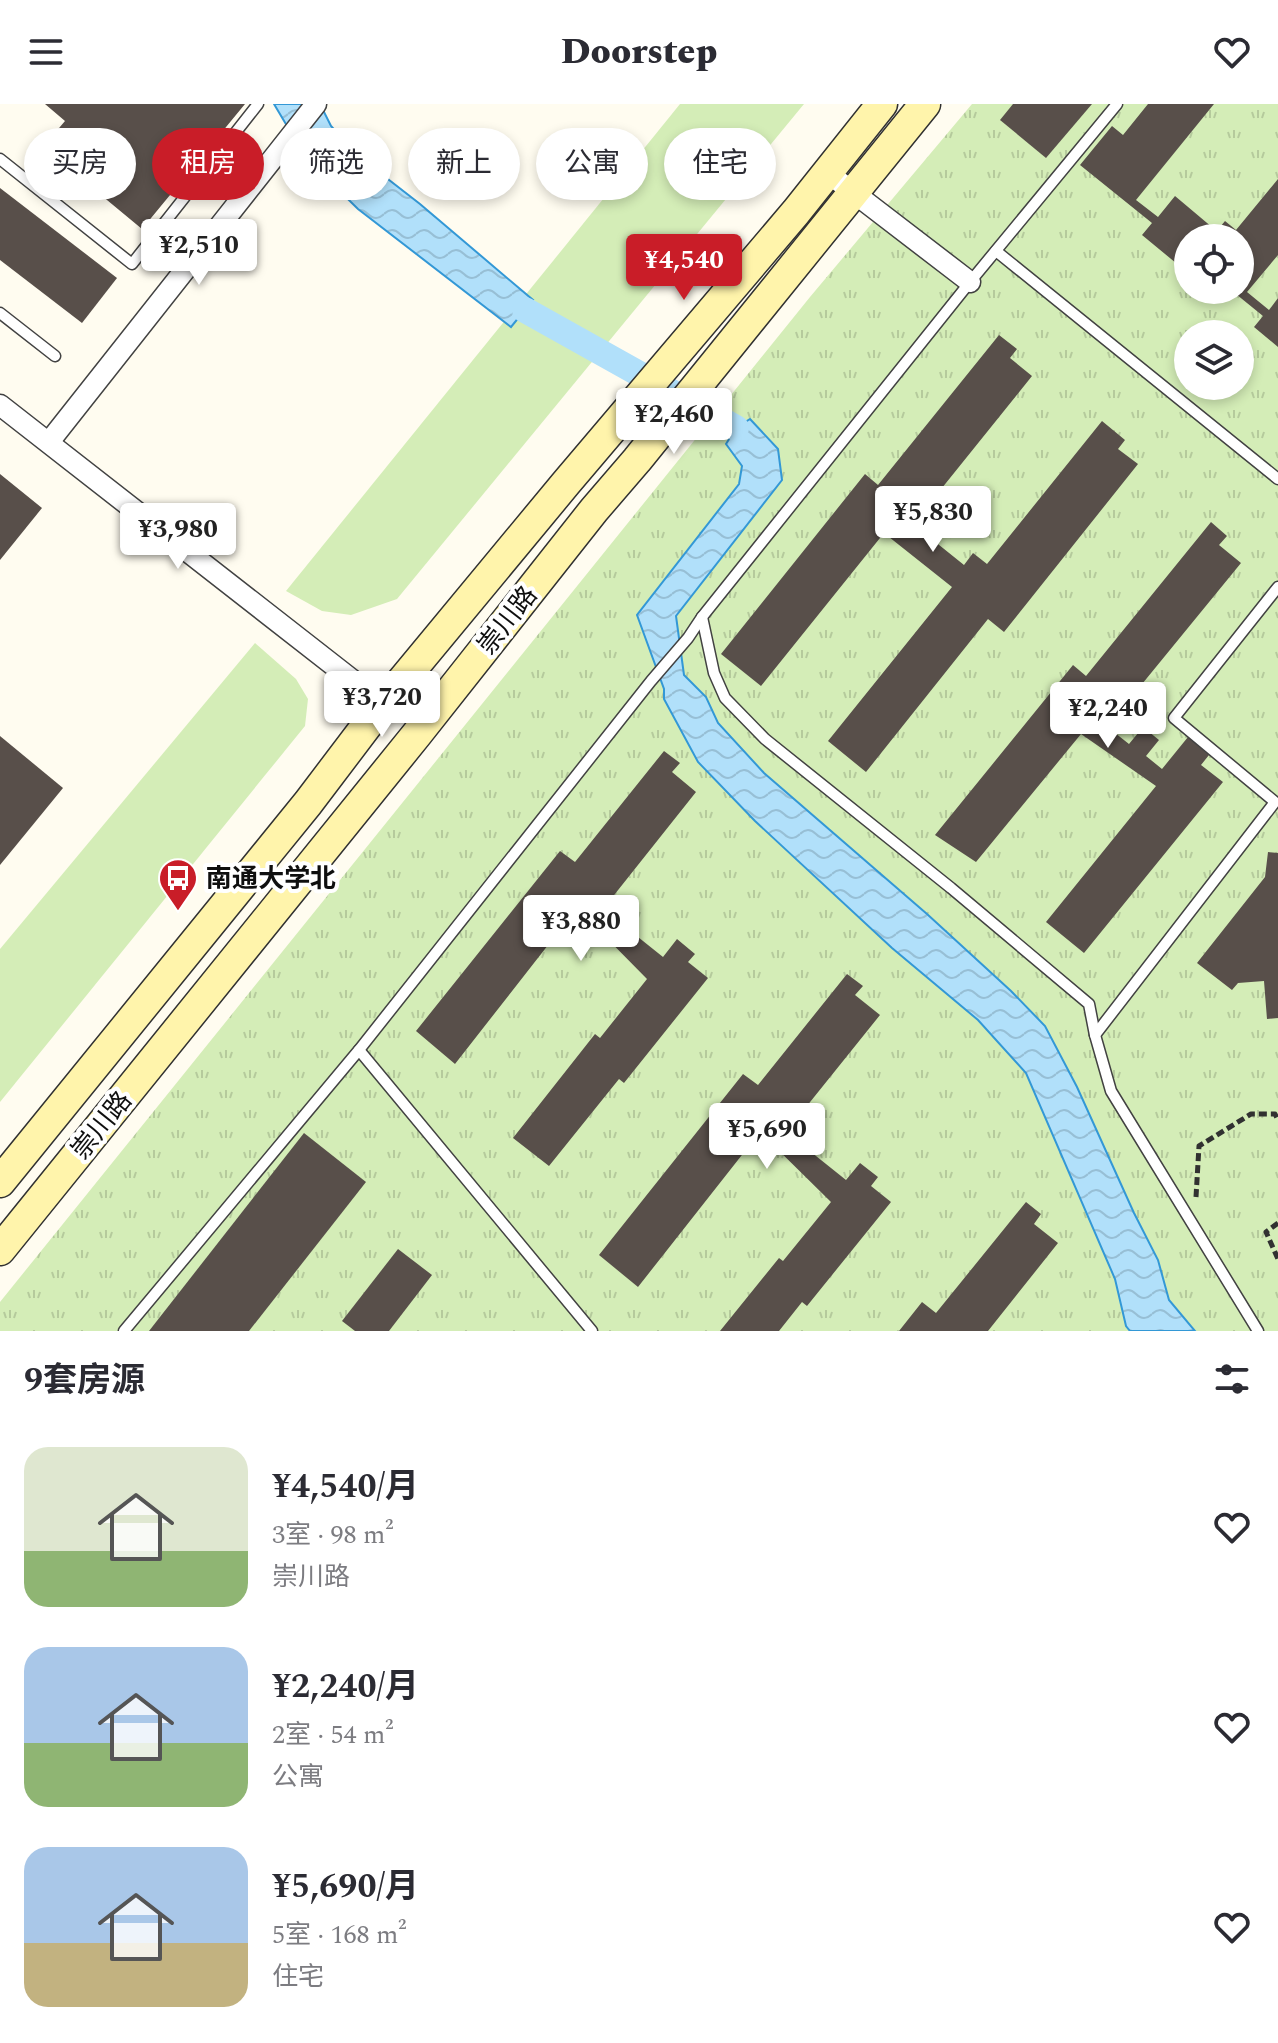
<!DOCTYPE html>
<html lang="zh">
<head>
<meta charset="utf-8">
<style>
  :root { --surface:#fff; --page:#f2f2f3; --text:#2b2b33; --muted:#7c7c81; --accent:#c91d28 }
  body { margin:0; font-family:Spectral,"Noto Sans SC",serif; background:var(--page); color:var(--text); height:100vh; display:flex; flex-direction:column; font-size:30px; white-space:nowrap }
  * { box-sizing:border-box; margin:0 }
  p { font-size:26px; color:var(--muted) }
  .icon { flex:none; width:44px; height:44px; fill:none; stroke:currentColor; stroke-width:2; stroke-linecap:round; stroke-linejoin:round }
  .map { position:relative; height:1227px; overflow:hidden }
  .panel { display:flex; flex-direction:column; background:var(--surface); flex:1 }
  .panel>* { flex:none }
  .top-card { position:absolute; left:24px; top:24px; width:800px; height:72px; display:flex; gap:16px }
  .controls { position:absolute; left:1174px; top:120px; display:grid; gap:16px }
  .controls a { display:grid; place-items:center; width:80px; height:80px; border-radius:50%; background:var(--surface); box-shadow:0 4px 12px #0003; font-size:40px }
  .price { position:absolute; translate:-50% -68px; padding:0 18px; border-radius:8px; background:#fff; color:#222; font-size:26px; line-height:52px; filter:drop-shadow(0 2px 4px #0008) }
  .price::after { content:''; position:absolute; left:50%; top:48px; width:24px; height:18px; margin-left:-12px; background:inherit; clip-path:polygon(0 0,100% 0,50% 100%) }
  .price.current { background:var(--accent); color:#fff }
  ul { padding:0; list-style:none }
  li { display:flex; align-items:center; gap:24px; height:200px; padding:0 24px }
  li span { display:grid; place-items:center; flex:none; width:224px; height:160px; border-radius:24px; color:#555 }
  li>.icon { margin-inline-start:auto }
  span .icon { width:96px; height:96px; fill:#fffc; stroke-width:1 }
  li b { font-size:34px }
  h2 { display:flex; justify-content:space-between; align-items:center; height:96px; padding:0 24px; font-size:34px }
  .tag { padding:0 28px; border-radius:36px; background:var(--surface); box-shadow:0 4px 12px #0003; font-size:28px; line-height:72px }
  .tag.current { background:var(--accent); color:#fff }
  header { display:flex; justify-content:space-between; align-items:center; height:104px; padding:0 24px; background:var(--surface); font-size:36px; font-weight:800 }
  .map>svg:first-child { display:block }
</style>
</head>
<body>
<header><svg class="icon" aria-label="menu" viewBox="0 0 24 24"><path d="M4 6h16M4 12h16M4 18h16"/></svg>Doorstep<svg class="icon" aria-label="heart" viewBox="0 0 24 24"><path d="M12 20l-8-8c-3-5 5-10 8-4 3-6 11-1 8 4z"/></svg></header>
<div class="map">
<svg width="1278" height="1227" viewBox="0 0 1278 1227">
  <defs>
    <pattern id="park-tufts" width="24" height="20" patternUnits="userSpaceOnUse" patternTransform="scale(2)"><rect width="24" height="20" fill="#d4edb7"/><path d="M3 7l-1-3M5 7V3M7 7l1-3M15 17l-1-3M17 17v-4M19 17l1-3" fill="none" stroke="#b5ca9c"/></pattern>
    <pattern id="water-waves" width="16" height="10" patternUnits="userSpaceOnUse" patternTransform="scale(2)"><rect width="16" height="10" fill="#b1e0fa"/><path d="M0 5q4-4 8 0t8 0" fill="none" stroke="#97bfd5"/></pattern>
  </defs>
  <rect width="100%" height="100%" fill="#fffcf0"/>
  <g fill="#d4edb7">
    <path d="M680 0H804L397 495 351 511 322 507 286 487Z"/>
    <path d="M255 539 296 575 308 595 305 622 0 998V845Z"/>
  </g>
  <path fill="url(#park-tufts)" fill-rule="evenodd" d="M972 0H1278V1227H0V1198L810 193ZM1188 134H1240V186H1188ZM1188 230H1240V282H1188Z"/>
  <g fill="url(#water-waves)" stroke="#3398d6" stroke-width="2">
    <path d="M274 0H320L331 22 357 51 420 100 533 196 511 223 358 105 306 54Z"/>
    <path d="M750 315 778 345 782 376 676 512 684 571 706 593 718 619 764 669 927 810 1011 887 1045 922 1077 983 1134 1109 1158 1156 1169 1196 1195 1227H1130L1126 1222 1115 1175 1026 969 978 916 892 844 755 717 698 658 664 595V585L637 511 739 380 742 362 726 340 736 324Z"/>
  </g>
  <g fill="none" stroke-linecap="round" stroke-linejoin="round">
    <path stroke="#b1e0fa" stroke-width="26" d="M525 206 736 324"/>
  </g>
  <g fill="#584f4a">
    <path d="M45 0H245L142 125 43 43 65 17Z"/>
    <path d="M1013 0H1092L1046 54 1000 16Z"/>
    <path d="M1148 0H1214L1136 96 1158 113 1175 92 1213 124 1205 134H1188V156L1182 164 1142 131 1152 119 1080 61 1112 22 1123 31Z"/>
    <path d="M1278 75V151L1247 188 1269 206 1278 194V243L1254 223 1263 212 1231 186H1240V134H1211L1225 117 1236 126Z"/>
    <path d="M0 84 117 174 82 219 0 156Z"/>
    <path d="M999 231 1017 245 1010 254 1032 272 913 420 964 461 973 449 987 460 1102 317 1125 336 1118 345 1138 360 1004 528 988 515 866 668 828 637 952 483 884 429 761 582 721 550 865 370 878 381Z"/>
    <path d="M0 370 42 404 0 456Z"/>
    <path d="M1211 418 1227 432 1219 441 1241 459 1120 607 1109 598 1096 614 1129 640 1143 623 1159 636 1146 652 1162 665 1188 633 1209 651 1201 661 1223 678 1084 849 1046 818 1156 682 1081 630 976 758 935 731 1073 561 1086 572Z"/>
    <path d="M0 632 63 684 0 761Z"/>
    <path d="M664 647 680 659 672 668 696 688 603 805 663 853 677 835 695 850 688 858 708 874 624 979 619 975 549 1062 513 1034 595 930 600 934 647 875 577 804 455 960 416 927 560 747 575 758Z"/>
    <path d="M1268 748 1278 749V914L1267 915 1264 877 1238 879 1232 886 1197 859 1265 773Z"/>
    <path d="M847 870 863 882 855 891 880 911 786 1028 846 1076 860 1059 878 1073 871 1082 891 1098 807 1202 802 1198 779 1227H720L779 1154 783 1157 831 1098 760 1028 638 1183 599 1151 743 970 758 981Z"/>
    <path d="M304 1029 366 1078 249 1227H149Z"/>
    <path d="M1026 1098 1041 1110 1034 1120 1058 1139 988 1227H899L922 1198 936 1209Z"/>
    <path d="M398 1145 432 1171 389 1227H355L342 1217Z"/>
  </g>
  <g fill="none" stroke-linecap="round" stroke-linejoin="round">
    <defs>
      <g id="lane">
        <path d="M0 55 132 160 258 0"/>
        <path d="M996 147 1278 375"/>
        <path d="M0 209 55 252"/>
        <path d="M702 513 714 569 725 594 765 635 951 784 1089 900 1095 931 1111 987 1258 1227"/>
        <path d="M1095 931 1275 698 1174 614 1278 483"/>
        <path d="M359 946 592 1227"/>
        <path d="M124 1227 359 946 651 577 688 534 702 513 970 178 1117 0"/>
      </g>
      <g id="street">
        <path d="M828 69 970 178"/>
        <path d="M0 301 383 600"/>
        <path d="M49 338 316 0"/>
      </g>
      <g id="secondary">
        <path d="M0 1078 308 699 383 600 566 379 796 108 882 0"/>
        <path d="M0 1146 417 630 594 406 637 356 925 0"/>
      </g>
    </defs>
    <use href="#lane" stroke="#424242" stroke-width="13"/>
    <use href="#street" stroke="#424242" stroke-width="23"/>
    <use href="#secondary" stroke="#313131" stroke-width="33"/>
    <g stroke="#313131" stroke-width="5" stroke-dasharray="8 4" stroke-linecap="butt">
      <path d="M1196 1093 1199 1042 1251 1010H1275L1278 1016"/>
      <path d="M1278 1119 1266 1128 1278 1155"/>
    </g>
    <use href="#lane" stroke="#fff" stroke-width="10"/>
    <use href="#street" stroke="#fff" stroke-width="20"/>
    <use href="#secondary" stroke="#fff4ab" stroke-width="30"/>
  </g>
  <defs>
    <symbol id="bus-pin" viewBox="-11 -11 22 30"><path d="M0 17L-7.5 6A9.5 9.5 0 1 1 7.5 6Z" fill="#c91d28" stroke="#fff"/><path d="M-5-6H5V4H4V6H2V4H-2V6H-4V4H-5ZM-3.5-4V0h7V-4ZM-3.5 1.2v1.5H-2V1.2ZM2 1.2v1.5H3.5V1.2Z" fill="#fff"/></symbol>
  </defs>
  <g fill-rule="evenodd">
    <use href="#bus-pin" x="156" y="752" width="44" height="60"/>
  </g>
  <g text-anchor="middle" stroke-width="8" stroke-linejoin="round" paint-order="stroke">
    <g font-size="26" fill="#0f0f0f" stroke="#fff">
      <text transform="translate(507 516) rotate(-52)" y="9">崇川路</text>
      <text transform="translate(101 1021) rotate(-51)" y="9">崇川路</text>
    </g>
    <g font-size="26" font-weight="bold" fill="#0f0f0f" stroke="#fff" text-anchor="start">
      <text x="206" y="783">南通大学北</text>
    </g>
  </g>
</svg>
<div class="controls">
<a><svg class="icon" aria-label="locate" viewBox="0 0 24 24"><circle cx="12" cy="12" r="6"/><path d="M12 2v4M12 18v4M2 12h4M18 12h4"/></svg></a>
<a><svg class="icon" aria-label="layers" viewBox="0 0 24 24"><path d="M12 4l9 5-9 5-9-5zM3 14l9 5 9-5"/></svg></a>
</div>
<b class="price" style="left:199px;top:183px">¥2,510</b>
<b class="price current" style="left:684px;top:198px">¥4,540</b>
<b class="price" style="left:674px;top:352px">¥2,460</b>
<b class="price" style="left:933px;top:450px">¥5,830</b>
<b class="price" style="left:178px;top:467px">¥3,980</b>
<b class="price" style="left:382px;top:635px">¥3,720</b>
<b class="price" style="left:1108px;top:646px">¥2,240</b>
<b class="price" style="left:581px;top:859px">¥3,880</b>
<b class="price" style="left:767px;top:1067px">¥5,690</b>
<div class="top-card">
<a class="tag">买房</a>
<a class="tag current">租房</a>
<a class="tag">筛选</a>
<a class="tag">新上</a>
<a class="tag">公寓</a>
<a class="tag">住宅</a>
</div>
</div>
<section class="panel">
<h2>9套房源<svg class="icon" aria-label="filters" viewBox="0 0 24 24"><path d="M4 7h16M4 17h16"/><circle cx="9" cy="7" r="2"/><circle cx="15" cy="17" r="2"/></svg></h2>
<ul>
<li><span style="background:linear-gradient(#dfe7d0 65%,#8fb573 0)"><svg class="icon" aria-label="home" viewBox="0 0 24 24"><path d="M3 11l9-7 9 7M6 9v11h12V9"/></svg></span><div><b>¥4,540/月</b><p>3室 · 98 m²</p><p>崇川路</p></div><svg class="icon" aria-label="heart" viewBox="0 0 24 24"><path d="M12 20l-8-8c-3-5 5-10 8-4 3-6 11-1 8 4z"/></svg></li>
<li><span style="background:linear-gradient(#a9c7e8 60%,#8fb573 0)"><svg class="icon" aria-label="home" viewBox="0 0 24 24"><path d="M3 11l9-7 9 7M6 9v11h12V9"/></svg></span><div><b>¥2,240/月</b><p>2室 · 54 m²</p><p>公寓</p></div><svg class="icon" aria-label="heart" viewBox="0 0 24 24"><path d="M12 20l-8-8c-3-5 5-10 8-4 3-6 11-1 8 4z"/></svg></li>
<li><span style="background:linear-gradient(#a9c7e8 60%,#c2b280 0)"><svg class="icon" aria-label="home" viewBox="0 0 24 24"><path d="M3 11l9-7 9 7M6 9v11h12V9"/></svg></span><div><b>¥5,690/月</b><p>5室 · 168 m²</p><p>住宅</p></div><svg class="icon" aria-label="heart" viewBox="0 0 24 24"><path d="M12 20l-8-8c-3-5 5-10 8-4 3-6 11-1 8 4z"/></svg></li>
</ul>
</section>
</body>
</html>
